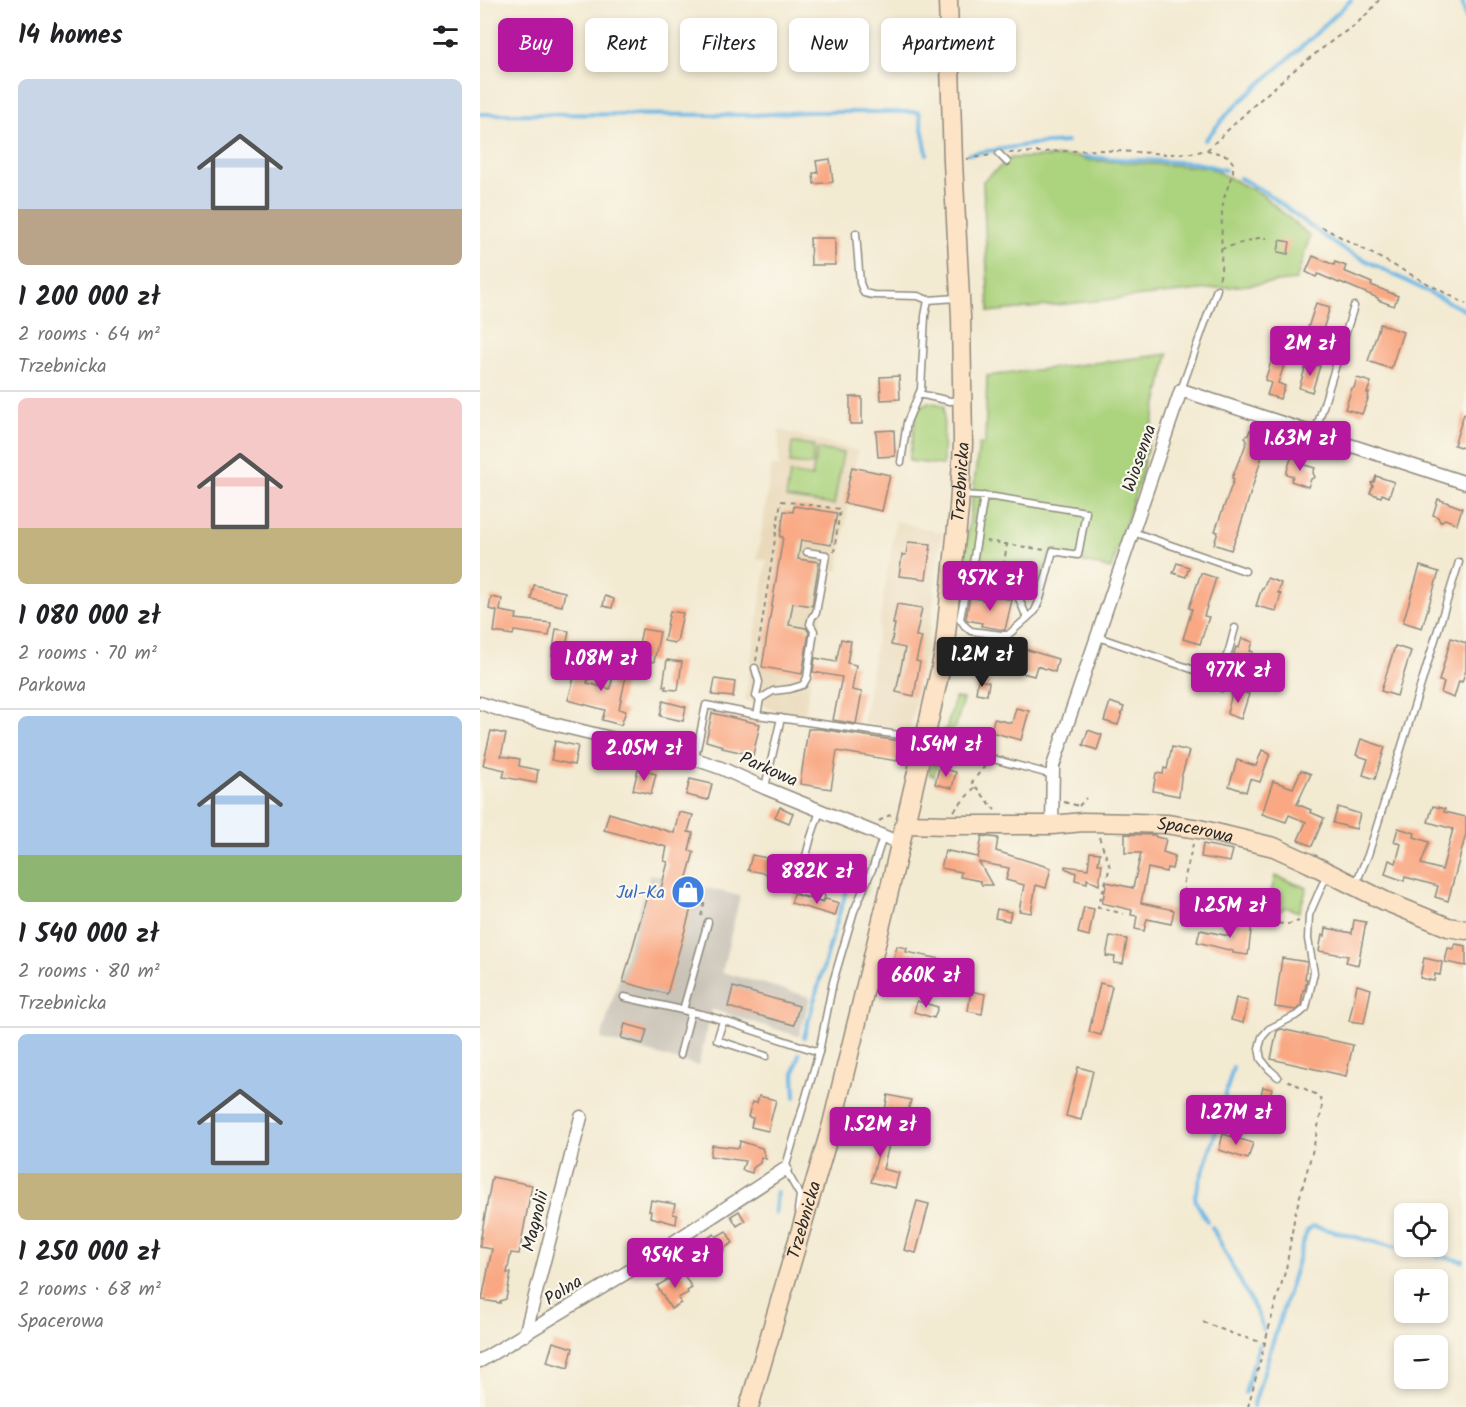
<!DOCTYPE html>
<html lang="en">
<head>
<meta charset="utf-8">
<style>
  :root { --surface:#fff; --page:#f2f2f2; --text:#202124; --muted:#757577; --line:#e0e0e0; --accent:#b5179e }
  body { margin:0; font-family:Kalam,sans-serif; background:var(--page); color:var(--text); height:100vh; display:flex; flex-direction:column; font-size:22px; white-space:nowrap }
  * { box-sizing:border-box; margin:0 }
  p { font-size:20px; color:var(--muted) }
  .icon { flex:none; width:33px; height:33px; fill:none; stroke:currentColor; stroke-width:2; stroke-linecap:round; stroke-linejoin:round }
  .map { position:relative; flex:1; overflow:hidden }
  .sheet { display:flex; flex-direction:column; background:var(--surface); width:480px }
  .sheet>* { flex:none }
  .guide { position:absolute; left:18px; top:18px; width:570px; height:54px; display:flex; gap:12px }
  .tools { position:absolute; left:914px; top:1203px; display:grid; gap:12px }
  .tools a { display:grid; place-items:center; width:54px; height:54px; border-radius:9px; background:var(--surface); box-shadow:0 3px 9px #0003; font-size:30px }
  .price { position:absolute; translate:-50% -51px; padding:0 14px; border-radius:6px; background:var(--accent); color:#fff; font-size:20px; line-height:39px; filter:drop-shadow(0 2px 3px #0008) }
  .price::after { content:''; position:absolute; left:50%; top:36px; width:18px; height:14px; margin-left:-9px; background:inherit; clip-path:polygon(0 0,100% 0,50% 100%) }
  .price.active { background:#222; color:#fff }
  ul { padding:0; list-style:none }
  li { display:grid; align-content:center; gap:12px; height:318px; padding:0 18px }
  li+li { border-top:2px solid var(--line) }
  li span { display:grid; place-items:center; height:186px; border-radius:9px; color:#555 }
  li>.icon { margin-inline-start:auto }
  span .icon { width:108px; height:108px; fill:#fffc; stroke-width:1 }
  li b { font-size:26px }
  h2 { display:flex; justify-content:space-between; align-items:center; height:72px; padding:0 18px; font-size:26px }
  .tag { padding:0 21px; border-radius:9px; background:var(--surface); box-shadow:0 3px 9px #0003; font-size:21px; line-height:54px }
  .tag.active { background:var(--accent); color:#fff }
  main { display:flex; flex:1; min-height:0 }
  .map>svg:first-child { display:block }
</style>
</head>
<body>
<main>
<section class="sheet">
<h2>14 homes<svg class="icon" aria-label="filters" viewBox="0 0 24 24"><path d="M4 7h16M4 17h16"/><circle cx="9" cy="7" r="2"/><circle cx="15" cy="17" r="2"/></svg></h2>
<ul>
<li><span style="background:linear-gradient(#c9d6e8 70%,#b9a48a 0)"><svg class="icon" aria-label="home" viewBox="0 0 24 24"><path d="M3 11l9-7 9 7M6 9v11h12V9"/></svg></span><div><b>1 200 000 zł</b><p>2 rooms · 64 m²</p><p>Trzebnicka</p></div></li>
<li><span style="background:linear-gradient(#f6c9c9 70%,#c2b280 0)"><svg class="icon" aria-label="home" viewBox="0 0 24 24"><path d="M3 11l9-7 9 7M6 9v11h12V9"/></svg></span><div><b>1 080 000 zł</b><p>2 rooms · 70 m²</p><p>Parkowa</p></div></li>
<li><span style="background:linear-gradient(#a9c7e8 75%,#8fb573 0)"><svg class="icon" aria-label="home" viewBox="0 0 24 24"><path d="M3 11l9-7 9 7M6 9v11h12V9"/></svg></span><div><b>1 540 000 zł</b><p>2 rooms · 80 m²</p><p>Trzebnicka</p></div></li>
<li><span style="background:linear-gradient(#a9c7e8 75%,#c2b280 0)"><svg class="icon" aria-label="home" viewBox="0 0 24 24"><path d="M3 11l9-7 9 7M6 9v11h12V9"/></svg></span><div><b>1 250 000 zł</b><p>2 rooms · 68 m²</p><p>Spacerowa</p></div></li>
</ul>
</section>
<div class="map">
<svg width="986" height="1407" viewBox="0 0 986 1407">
  <rect width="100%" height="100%" fill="#fbf7ec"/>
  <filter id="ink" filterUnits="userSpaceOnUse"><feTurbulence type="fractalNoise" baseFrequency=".0167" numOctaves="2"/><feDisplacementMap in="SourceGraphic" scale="12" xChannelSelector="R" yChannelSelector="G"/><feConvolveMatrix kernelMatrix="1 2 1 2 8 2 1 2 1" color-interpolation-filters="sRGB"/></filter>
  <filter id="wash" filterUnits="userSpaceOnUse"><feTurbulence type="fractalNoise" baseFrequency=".008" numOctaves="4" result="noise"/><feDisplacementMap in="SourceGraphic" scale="24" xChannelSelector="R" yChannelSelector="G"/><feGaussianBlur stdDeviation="1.35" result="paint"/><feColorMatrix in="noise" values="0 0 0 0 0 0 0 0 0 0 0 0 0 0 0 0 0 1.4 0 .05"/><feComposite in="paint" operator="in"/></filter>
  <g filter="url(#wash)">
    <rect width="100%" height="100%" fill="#f3ead2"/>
    <g fill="#e9d9ba">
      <path d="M299 430 378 451 371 477V488L358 571 348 570 325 714 293 710 275 702 265 700 287 561 277 559 292 465 299 467Z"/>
      <path d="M416 521 462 533 452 614 430 730 383 723Z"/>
    </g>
    <path fill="#c9c3b8" d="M170 874 260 896 242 972 330 997 319 1036 230 1009 231 1013 218 1066 121 1039Z"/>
    <g fill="#acd37e" stroke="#6c7f54" stroke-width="1.5">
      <path d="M599 156 605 160 728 167 781 194 830 236 816 280 509 312 503 181 531 158Z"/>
      <path d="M688 354 661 476 631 569 601 561 569 555 556 597 482 581 499 444 505 445 507 376Z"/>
      <path d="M448 402 464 405 463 465 429 461 437 410Z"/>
      <path d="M312 443 334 445 332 465 310 463Z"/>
      <path d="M337 449 363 453 354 505 306 498 310 473 332 477Z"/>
      <path d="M475 698 483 699 476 726 463 740 454 776 449 774 463 731 466 730Z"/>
      <path d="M795 876 827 888 819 912 805 907 801 911 795 910C786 899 793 888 795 876Z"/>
    </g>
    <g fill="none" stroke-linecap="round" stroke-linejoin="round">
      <g stroke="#6cb8e5" stroke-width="4">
        <path d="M982 0 986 19"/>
        <path d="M0 114 273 115 327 112H439L447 154"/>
        <path d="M725 140 751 110 828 41 871 0"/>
        <path d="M489 154 554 144 587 142"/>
        <path d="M604 157 717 163 745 170"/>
        <path d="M760 178 785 192 837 231 863 249 986 311"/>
        <path d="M324 1037C335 996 347 955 359 914 365 897 369 877 381 863"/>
        <path d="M315 1097 314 1074 319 1054"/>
        <path d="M295 1213 297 1192"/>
        <path d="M727 1221 716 1202 715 1195 736 1131 753 1067"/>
        <path d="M732 1227 779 1317 783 1330"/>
        <path d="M765 1393 779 1345"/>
        <path d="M773 1407 827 1231 833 1226 914 1247 983 1261"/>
      </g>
    </g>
    <g id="blocks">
      <g fill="#f9a883">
        <path d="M350 159 353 182 334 184 333 173H338L336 161Z"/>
        <path d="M330 238H355V265H331Z"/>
        <path d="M800 240 810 242 808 254 798 252Z"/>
        <path d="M833 256 854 265 855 262 866 266 864 271 892 283 891 285 918 296 914 306 898 300V298L860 282 859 283 838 274 836 277 826 272Z"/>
        <path d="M836 303 850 307 839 342 825 337Z"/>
        <path d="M900 324 923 332 911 369 888 361Z"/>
        <path d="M795 350 808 354 798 383 805 386 800 399 787 395 791 383 785 380Z"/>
        <path d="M827 362 840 366 832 392 819 388Z"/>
        <path d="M419 376 420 399 401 400 400 377Z"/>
        <path d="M877 378 891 382 887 393H889L887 399H888L882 414 865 409 872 388H874Z"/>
        <rect x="370" y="397" width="12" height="27"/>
        <path d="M984 414H986V449L974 445Z"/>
        <path d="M414 430 415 456 398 457 396 431Z"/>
        <path d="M770 430 789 436 788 439 794 441 790 452 784 450 759 530 751 550 734 544 738 532 735 531 754 479 752 478 759 460H760L767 441 765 437 768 435Z"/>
        <path d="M812 455 823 458 821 464 835 468 833 473 835 477 831 479 828 487 811 481 813 476 806 474Z"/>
        <path d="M372 467 410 475 402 511 364 503Z"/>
        <path d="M896 476 914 482 909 497 902 494 901 497 890 493 893 486 891 483 894 482Z"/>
        <path d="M958 499 982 508 977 524 965 519 960 522 958 517 953 515Z"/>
        <path d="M314 506 357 513 351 545 321 540 318 559 339 562 332 606 313 603 309 625 326 628 329 632 322 674 282 667 303 537H300L304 511 313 512Z"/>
        <path d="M428 542 451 544 446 579 419 576 422 555H426Z"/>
        <path d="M697 563 709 567 706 577 693 573Z"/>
        <path d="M940 566 959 572 942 628 923 622Z"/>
        <path d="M721 573 736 578 724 616 729 617 720 644 703 639 712 609 709 608Z"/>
        <path d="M787 578 801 583 798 593 801 594 796 611 776 606 782 588 783 589Z"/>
        <path d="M54 585 85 592 82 606 51 599Z"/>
        <path d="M509 595 532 600 525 630 501 626 502 623 487 620 486 618 490 597 508 601Z"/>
        <path d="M125 596 134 599 132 608 123 606Z"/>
        <path d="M11 597 22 599 20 611 37 614 36 619 71 623 69 636 34 631 33 635 14 632 17 611 9 609Z"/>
        <path d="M417 604 442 608 436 636 442 637 436 661 440 662 434 696 416 692 425 648 411 645 415 624H413Z"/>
        <path d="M190 611 203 613 197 642H195V643L184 641Z"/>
        <path d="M76 629 89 631 84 659 72 656Z"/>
        <path d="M162 629 180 632 174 662 156 659Z"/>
        <path d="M762 638 773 642 770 651 773 652 769 663 766 662 765 667 754 663 755 658 753 657 756 647 759 648Z"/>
        <path d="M971 638 986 643V670L982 682 979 681 974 698 961 693 964 682 959 681Z"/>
        <path d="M361 639 371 641 367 663 376 665 372 690 382 692 376 724 353 720 362 677 333 672 335 658 356 662Z"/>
        <path d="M915 646 931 651 917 696 901 691Z"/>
        <path d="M538 647 578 659 575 672 557 666 554 676 531 670Z"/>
        <path d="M137 659 149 662 139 709 146 711 141 725 122 720 125 710 88 700 98 663 112 666 107 683 130 689Z"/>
        <path d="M187 660 202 662 198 690 185 689 186 686H183Z"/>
        <path d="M235 679 255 682 253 697 232 695Z"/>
        <path d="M498 680 509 682 507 695 496 693Z"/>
        <path d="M753 689 769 694 761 719 747 714Z"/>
        <path d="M183 701 206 707 203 721 180 716Z"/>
        <path d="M630 702 644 707 638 725 624 721Z"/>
        <path d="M536 708 549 711 541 740 511 732 514 719 532 723Z"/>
        <path d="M232 713 280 724 273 755 242 748 243 746 226 741Z"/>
        <path d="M328 729H340L419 741 417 761 357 751 351 789 320 784Z"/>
        <path d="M608 730 622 735 617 750 603 745Z"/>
        <path d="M11 731 26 734 21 756 40 759 39 766 58 770 56 783 23 777 25 770 3 765Z"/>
        <path d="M881 739 905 747 895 779 883 775 888 759 876 755Z"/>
        <path d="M75 741 98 746 94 765 71 760Z"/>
        <path d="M692 747 709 751 701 778 699 796 673 791 676 773 683 774 684 768 687 769Z"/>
        <path d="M782 750 790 754 780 782 770 779 766 792 749 786 757 760 776 766Z"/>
        <path d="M459 768 476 772 472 788 455 784Z"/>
        <path d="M158 769 176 774 171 794 153 790Z"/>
        <path d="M821 770 831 774 817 804 831 810 830 812 844 818 832 846 818 840 826 822 809 815 806 822 782 814 793 781 813 788Z"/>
        <path d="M210 779 232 784 228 800 206 795Z"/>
        <path d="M953 806 965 809 964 812 986 817V834L968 901 955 897 958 886 925 877 924 881 905 874 909 860 916 863 921 844 914 842 918 828 935 833 934 837 949 842 941 864 962 870 973 829 948 822Z"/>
        <path d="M300 807 313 813 309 823 295 817Z"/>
        <path d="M858 807 880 814 876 829 853 823Z"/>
        <path d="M199 812 213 815 208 832 213 833 209 851 214 852 205 884 217 887 187 994 143 982 169 889 180 892 188 862 184 861 187 847 124 830 129 813 194 833Z"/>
        <path d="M645 834 675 835 676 837 686 839 683 852 695 856 692 869 687 868 686 872 668 868 661 903 694 910 691 924 667 919 664 931 655 929 657 916 651 915 652 910 622 903 627 882 653 888 661 853H645Z"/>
        <path d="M502 836 518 838 516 851 571 868 566 888 556 885 551 913 539 911 544 885 526 880 529 868 499 862 512 885H502L500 881 480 877 481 872 461 868 465 851 468 852V851L497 857 498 858Z"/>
        <path d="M723 844 753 850 750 862 721 857Z"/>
        <path d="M610 852 620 853 618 864H622L619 885 607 879V883L595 880 596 873 585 868V866L608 869Z"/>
        <path d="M272 855 297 860 298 856 315 860 312 870 317 871 312 892 291 887 294 875 268 870Z"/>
        <path d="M314 894 340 902H343L346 899 359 903 355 916 311 903Z"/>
        <path d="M604 907 614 909 609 936 598 933Z"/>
        <path d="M517 909 531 912 529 921 515 918Z"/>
        <path d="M874 920 886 922 878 965 866 962 868 956 839 951 842 935 845 936 846 928 872 933Z"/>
        <path d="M756 922 772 923 768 955 753 953V951L717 942 720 930 749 936 750 928 755 929Z"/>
        <path d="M630 936 647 939 643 964 634 963 635 957 626 956Z"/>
        <path d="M975 944 986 946V966L965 962 968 948 974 949Z"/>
        <path d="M417 946 427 948 426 952 471 961 468 973 441 965V966L431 964 426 988 407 984Z"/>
        <path d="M802 958 827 962 825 979H827L825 990H823L821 1005 816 1010 795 1007Z"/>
        <path d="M944 958 962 962 960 975 955 974 954 981 940 978Z"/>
        <path d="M620 983 632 986 621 1035 609 1032Z"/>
        <path d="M877 985 891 989 884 1023 869 1021Z"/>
        <path d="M253 987 319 1006 314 1025 248 1007Z"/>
        <path d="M491 991 505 994 502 1014 488 1011Z"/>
        <path d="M756 998 768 1001 763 1023 751 1020Z"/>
        <path d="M437 1001 458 1007 454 1018 434 1012Z"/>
        <path d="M145 1024 167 1030 163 1044 141 1038Z"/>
        <path d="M801 1029 873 1045 866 1076 791 1059 797 1031Z"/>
        <path d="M598 1067 613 1071 601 1120 586 1116Z"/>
        <path d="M783 1087 792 1089 788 1100 780 1098Z"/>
        <path d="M408 1095 431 1100 428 1111H426L425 1118 404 1115Z"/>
        <path d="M279 1096 296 1100 288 1131 271 1127 273 1118 268 1117 272 1102 277 1103Z"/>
        <path d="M385 1126 405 1131 402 1143 409 1145 403 1169 419 1173 415 1188 391 1182 400 1147 381 1143Z"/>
        <path d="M743 1134 773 1143 768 1159 739 1150Z"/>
        <path d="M260 1141 282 1148 286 1159 281 1157 280 1163 273 1168 272 1173 262 1170 265 1161 230 1156 232 1145 259 1148Z"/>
        <path d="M12 1177 52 1185 39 1254 31 1253 27 1273H31L26 1299 20 1301V1303L2 1300 12 1249 0 1247V1242Z"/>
        <path d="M171 1200 195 1204 193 1214 197 1215 196 1224 170 1217 171 1211H169Z"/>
        <path d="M437 1201 449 1204 436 1253 424 1250Z"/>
        <path d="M259 1211 265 1221 257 1226 251 1216Z"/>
        <path d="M246 1231 253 1243 243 1249 244 1251 232 1258 234 1262 225 1268 222 1264 220 1265 210 1249 234 1234 236 1237Z"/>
        <path d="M203 1273 212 1288 207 1291 208 1293 198 1298 201 1303 191 1309 177 1286 197 1274 198 1276Z"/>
        <path d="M73 1342 93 1348 88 1368 67 1362Z"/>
      </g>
    </g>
  </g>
  <g filter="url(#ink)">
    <use href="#blocks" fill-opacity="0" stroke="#8f8a7e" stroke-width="1.5"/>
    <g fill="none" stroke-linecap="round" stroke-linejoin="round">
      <defs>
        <g id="lane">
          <path d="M519 154 527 162"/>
          <path d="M376 233 380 283 384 293 393 295 438 296 448 300 477 298"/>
          <path d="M701 390 737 289"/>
          <path d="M439 394 441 389 445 316 448 300"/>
          <path d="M835 433 874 306"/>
          <path d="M421 462 427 422 439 394 470 401 479 400"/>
          <path d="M481 495 514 497 606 512 598 555 573 551 560 599 555 611 528 635H522L491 631 485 626 480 619 486 588 490 581 504 496"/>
          <path d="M653 532 765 571"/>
          <path d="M488 584 538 596 547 618"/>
          <path d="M618 637 726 674 737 680 742 688"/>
          <path d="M275 668 279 682 276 696 280 699"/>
          <path d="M727 673C749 668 749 647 755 628"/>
          <path d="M277 715 280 699 293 691 310 689 323 685 327 678 334 631 330 624 332 617 336 613 346 555 327 552"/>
          <path d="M476 749 573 775"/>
          <path d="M215 759 226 705 277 715 434 737"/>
          <path d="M285 787 301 718"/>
          <path d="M340 811 331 837 317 890 341 897"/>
          <path d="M876 883 888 855 979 562"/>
          <path d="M144 997 229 1016 339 1052"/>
          <path d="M203 1010 228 922"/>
          <path d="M243 1021 237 1040 286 1056"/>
          <path d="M200 1055 211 1012"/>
          <path d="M798 1077 789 1069 781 1059 779 1048 782 1037 789 1029 819 1014 826 1008 834 973 828 939 829 915 847 874"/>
          <path d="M318 1210 320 1195 305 1169 339 1052 353 982 374 911 393 867 403 837"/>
        </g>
        <g id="street">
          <path d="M0 703 32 714 209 757 241 768 285 788 420 843"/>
          <path d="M572 825 573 766 701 390 986 483"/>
          <path d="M45 1335 101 1117"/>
          <path d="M0 1361 151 1270 305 1169"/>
        </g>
        <g id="secondary">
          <path id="s1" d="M425 824 469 825H572L603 822 655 823 686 824 719 829 794 847 829 863 905 901 968 927 986 930"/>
          <path id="s2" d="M269 1407 352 1124 411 883 445 738 464 653 479 508 483 444 481 317 473 162 468 0"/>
        </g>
      </defs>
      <use href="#lane" stroke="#8f8a7e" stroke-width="9"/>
      <use href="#street" stroke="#8f8a7e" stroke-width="15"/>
      <use href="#secondary" stroke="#8f8a7e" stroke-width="21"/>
      <g stroke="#8f8a7e" stroke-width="2" stroke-dasharray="4.5 4.5" stroke-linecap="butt">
        <path d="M727 150 773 106 813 71 857 37 874 26 891 10 899 0"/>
        <path d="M529 153 619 150 688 154 713 153 727 150 748 156 753 163V172L744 198 742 211 741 272 739 280"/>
        <path d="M487 159 511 155"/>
        <path d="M842 227 986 304"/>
        <path d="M741 249 778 238H787"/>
        <path d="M506 541 565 550"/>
        <path d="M521 583 527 544"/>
        <path d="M276 661 301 501 360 509 354 552"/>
        <path d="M505 766 492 782 515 810"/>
        <path d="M584 802 599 806"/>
        <path d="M599 806 606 798"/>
        <path d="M474 811 495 787"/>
        <path d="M399 821 412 814"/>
        <path d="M619 837 630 867 618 907 644 914"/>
        <path d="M713 844 703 885 707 901 715 905 789 923 809 924 819 921"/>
        <path d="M215 891 222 893 225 900 221 917"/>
        <path d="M723 1322 756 1335 785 1343"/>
        <path d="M768 1407 795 1305 806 1269 815 1214 833 1149 842 1109 841 1100 837 1095 807 1080"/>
      </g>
      <use href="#lane" stroke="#fff" stroke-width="6"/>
      <use href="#street" stroke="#fff" stroke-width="12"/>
      <use href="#secondary" stroke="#fee4c6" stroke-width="18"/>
    </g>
  </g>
  <defs>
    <symbol id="shop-disc" viewBox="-11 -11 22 22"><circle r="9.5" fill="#3f7fe0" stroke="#fbf7ec"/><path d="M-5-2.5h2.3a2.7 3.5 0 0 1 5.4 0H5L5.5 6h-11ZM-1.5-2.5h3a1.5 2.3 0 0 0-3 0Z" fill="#fff"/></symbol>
  </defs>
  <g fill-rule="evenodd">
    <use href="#shop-disc" x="189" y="873" width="38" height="38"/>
  </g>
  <g text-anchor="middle" stroke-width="4.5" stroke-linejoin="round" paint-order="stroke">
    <g font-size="18" fill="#2b2b2b" stroke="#fbf7ec">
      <text transform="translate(659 458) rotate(-71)" y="6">Wiosenna</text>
      <text dy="6" stroke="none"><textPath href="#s2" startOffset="951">Trzebnicka</textPath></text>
      <text transform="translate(289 769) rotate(24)" y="6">Parkowa</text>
      <text dy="6" stroke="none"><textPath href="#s1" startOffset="291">Spacerowa</textPath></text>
      <text dy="6" stroke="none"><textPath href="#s2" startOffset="195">Trzebnicka</textPath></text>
      <text transform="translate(55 1221) rotate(-76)" y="6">Magnolii</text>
      <text transform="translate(83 1290) rotate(-32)" y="6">Polna</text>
    </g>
    <g font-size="18" fill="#366cbe" stroke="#fbf7ec" text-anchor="end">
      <text x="185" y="898">Jul-Ka</text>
    </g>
  </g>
</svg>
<div class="tools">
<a><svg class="icon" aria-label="locate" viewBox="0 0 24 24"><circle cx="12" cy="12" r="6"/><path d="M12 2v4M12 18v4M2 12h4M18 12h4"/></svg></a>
<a>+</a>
<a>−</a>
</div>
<b class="price" style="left:830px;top:377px">2M zł</b>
<b class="price" style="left:820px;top:472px">1.63M zł</b>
<b class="price" style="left:510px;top:612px">957K zł</b>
<b class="price active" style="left:502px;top:688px">1.2M zł</b>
<b class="price" style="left:121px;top:692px">1.08M zł</b>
<b class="price" style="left:758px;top:704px">977K zł</b>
<b class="price" style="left:466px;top:778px">1.54M zł</b>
<b class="price" style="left:164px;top:782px">2.05M zł</b>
<b class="price" style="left:337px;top:905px">882K zł</b>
<b class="price" style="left:750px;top:939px">1.25M zł</b>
<b class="price" style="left:446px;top:1009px">660K zł</b>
<b class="price" style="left:756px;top:1146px">1.27M zł</b>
<b class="price" style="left:400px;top:1158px">1.52M zł</b>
<b class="price" style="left:195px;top:1289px">954K zł</b>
<div class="guide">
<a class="tag active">Buy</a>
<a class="tag">Rent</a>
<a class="tag">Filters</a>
<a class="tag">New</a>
<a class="tag">Apartment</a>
</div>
</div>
</main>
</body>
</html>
